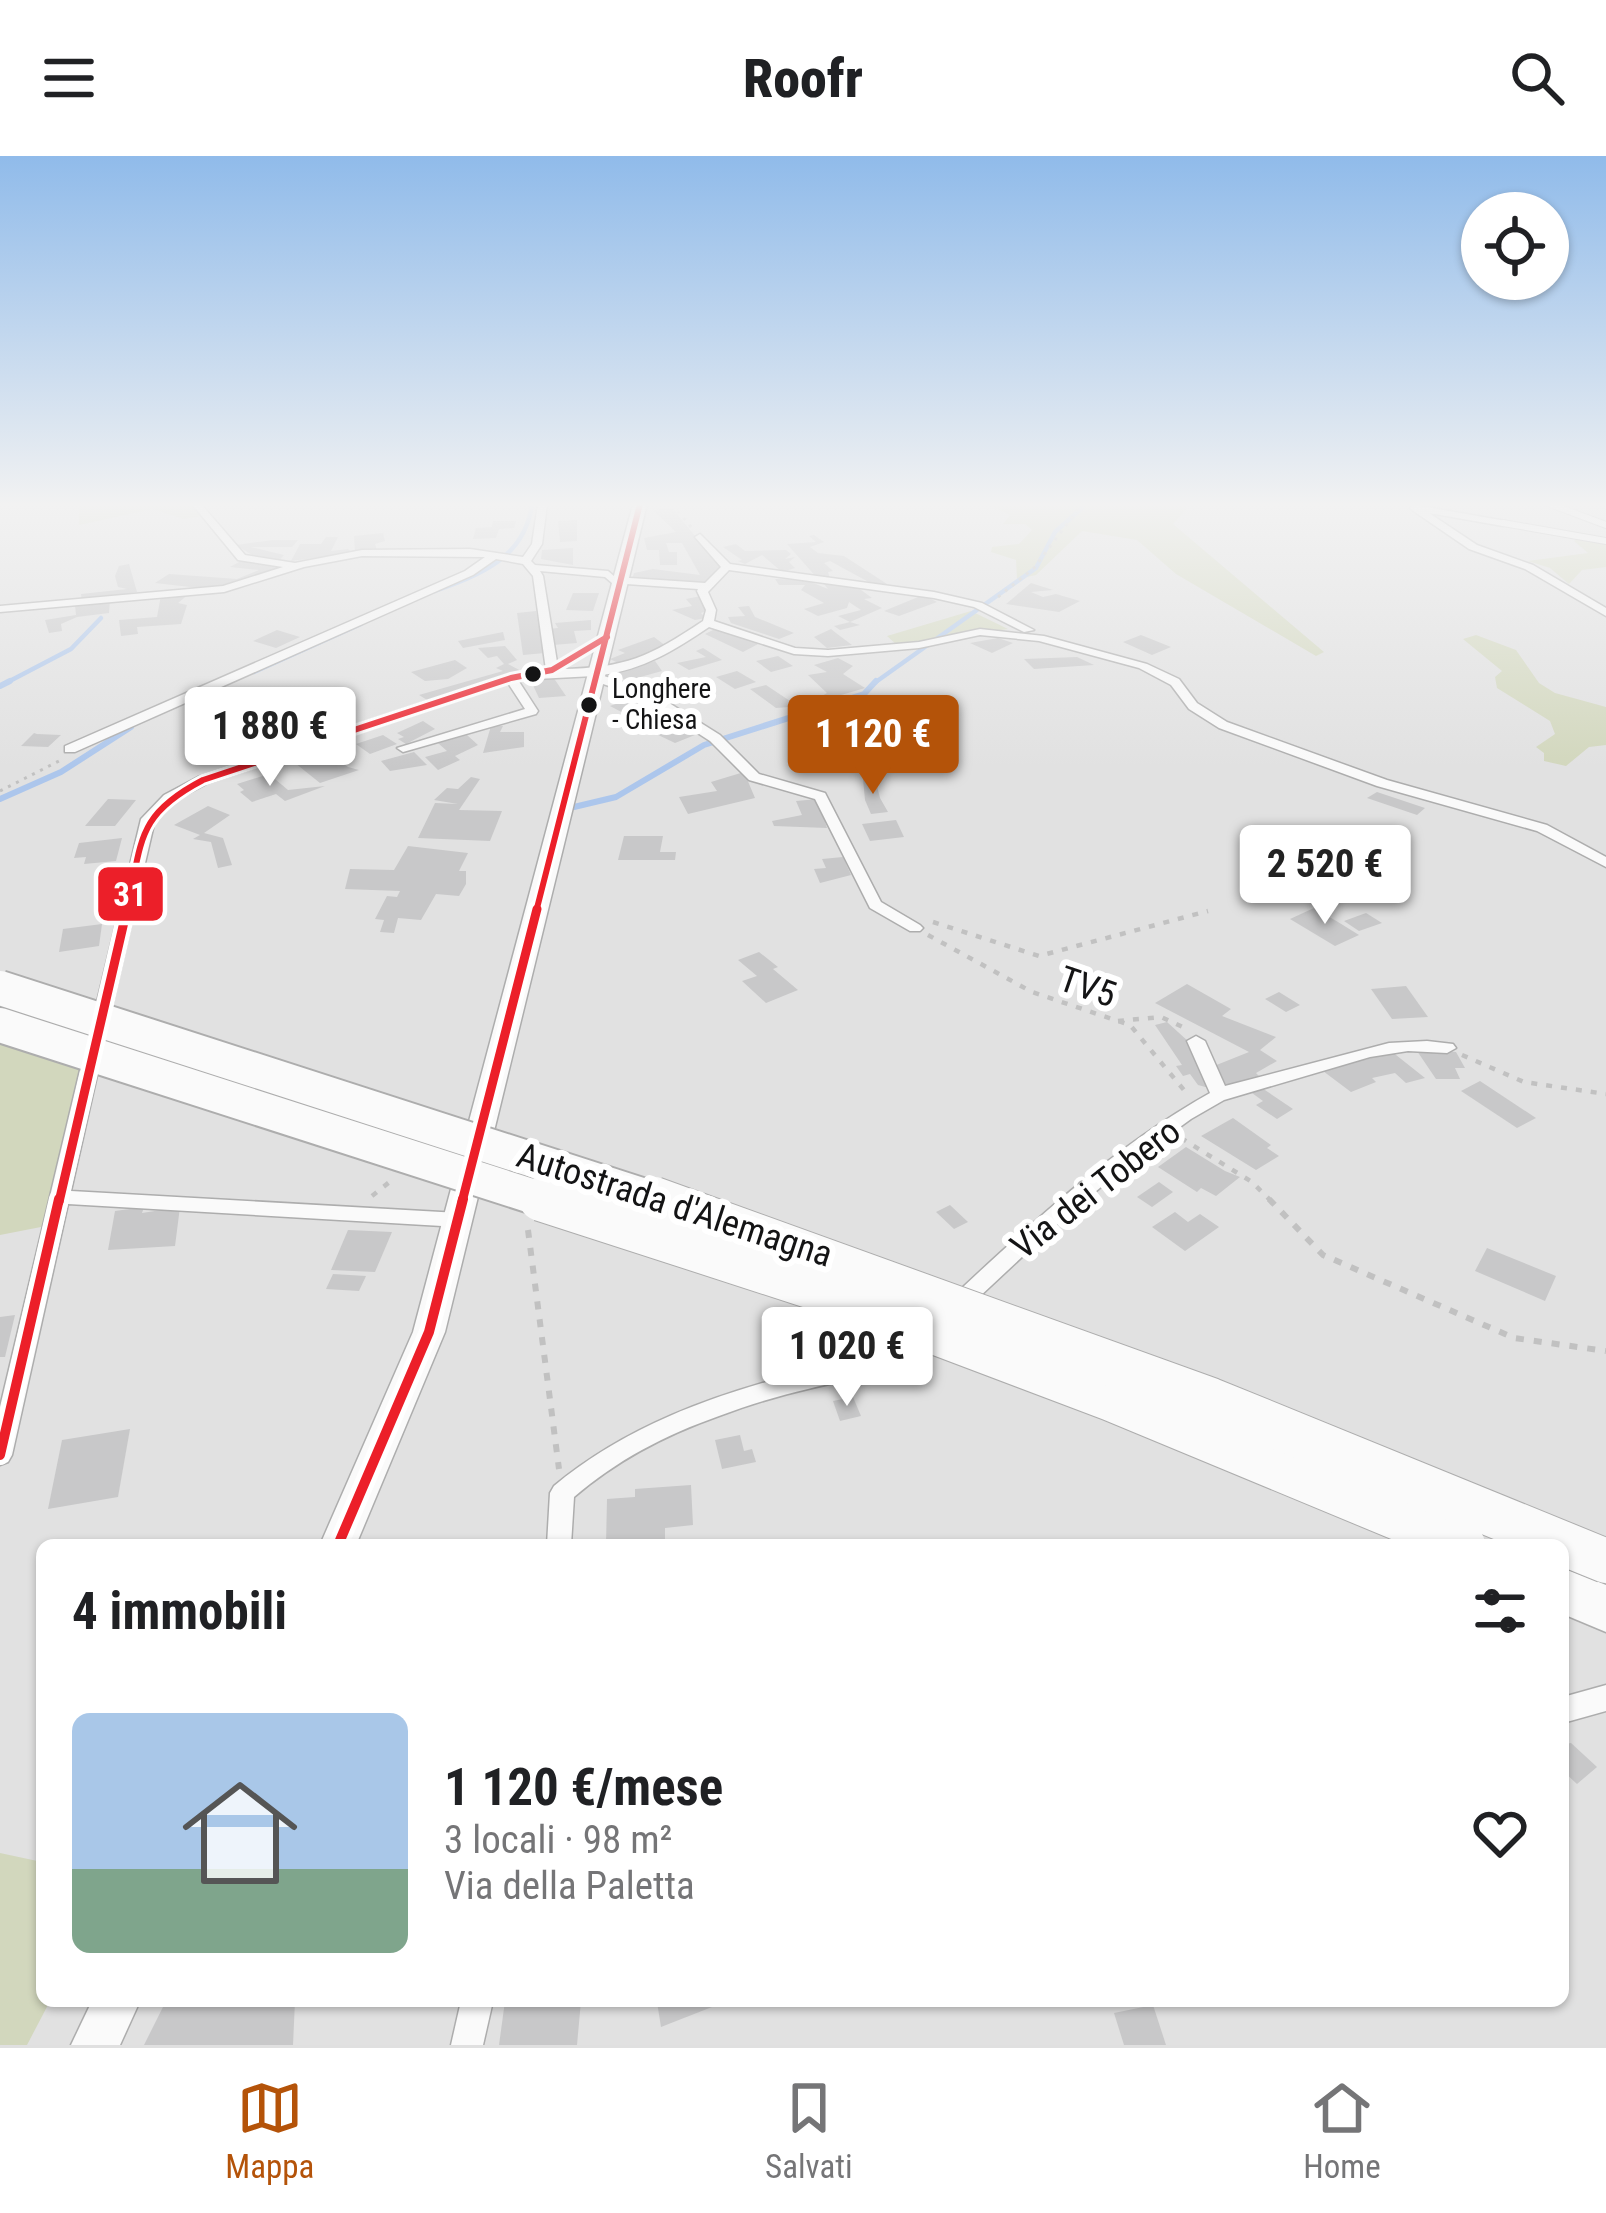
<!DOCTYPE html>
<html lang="it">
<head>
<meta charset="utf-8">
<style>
  :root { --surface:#fff; --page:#f2f2f2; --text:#202124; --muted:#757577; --line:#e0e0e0; --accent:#b45309 }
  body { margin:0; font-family:"Roboto Condensed",sans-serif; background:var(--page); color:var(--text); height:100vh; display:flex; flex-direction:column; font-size:45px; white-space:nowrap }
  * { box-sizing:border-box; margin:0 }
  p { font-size:39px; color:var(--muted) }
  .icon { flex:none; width:66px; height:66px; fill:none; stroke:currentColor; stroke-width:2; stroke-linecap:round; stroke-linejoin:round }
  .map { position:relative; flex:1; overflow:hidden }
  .panel { position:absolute; left:36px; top:1383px; width:1533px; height:468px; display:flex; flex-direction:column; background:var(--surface); border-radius:18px; box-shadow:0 3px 9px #0004 }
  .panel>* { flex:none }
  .buttons { position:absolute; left:1461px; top:36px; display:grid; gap:24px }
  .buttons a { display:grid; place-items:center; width:108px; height:108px; border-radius:50%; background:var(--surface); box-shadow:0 3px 9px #0004; font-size:60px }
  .price { position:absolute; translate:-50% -102px; padding:0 27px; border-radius:12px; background:#fff; color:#222; font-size:39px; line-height:78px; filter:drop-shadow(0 3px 6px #0008) }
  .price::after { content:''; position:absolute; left:50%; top:72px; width:36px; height:27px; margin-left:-18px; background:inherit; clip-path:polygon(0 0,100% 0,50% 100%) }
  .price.active { background:var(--accent); color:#fff }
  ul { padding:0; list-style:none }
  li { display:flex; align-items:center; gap:36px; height:300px; padding:0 36px }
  li span { display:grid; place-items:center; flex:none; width:336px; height:240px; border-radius:18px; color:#555 }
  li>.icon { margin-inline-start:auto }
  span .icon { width:144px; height:144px; fill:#fffc; stroke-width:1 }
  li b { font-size:51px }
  h2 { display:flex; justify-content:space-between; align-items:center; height:144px; padding:0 36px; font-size:51px }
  header { display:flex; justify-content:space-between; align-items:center; height:156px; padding:0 36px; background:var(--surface); font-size:54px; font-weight:800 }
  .tab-bar { display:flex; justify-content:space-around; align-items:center; height:168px; border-top:3px solid var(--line); background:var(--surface); font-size:33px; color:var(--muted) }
  .tab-bar a { display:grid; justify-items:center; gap:6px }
  .tab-bar .active { color:var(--accent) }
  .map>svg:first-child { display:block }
</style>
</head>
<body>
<header><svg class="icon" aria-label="menu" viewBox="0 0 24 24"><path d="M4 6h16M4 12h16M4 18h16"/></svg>Roofr<svg class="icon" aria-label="search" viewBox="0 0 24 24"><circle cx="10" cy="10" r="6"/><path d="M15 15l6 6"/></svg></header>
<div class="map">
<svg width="1606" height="1889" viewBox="0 0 1606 1889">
  <rect width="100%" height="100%" fill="#e1e1e1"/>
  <g fill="#d2d7bd">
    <path d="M79 348H200L210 359 183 363 153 353 79 369Z"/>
    <path d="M987 348H1191L1173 368 1324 496 1316 500 1176 418 1137 384 1082 375 1036 419 1017 423 1016 404 991 396 992 391 1019 388 1032 374 1025 368H1003L1010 359Z"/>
    <path d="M1583 377 1606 382V411L1582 414 1569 428 1550 412 1528 405 1588 397 1574 385Z"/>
    <path d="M971 455 1008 473 897 489 887 480Z"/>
    <path d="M1476 479 1516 494 1539 527 1555 537 1606 551V589L1589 591 1566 610 1544 605V597L1536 591 1555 578 1550 565 1497 532 1495 521 1502 515 1463 483Z"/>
    <path d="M0 859 95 867 46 1070 0 1079Z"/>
    <path d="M0 1697 42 1706V1845H50L27 1889H0Z"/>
  </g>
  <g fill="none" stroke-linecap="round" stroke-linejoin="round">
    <g stroke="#acc6ec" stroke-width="4.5">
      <path d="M435 435C481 418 525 402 532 348"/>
      <path d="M254 516 361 468"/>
      <path d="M4 528 71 493 101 462"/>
      <path d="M873 528 1036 412 1055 376 1082 352"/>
    </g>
    <g stroke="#acc6ec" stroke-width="6">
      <path d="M0 530 10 525"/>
      <path d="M0 643 61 616 131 571"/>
      <path d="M574 651 616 641 704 589 864 538 876 525"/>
    </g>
  </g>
  <g fill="#c8c8c9">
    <path d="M672 352 722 413 707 426 632 423 634 417 653 413 700 419 682 387H666L669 396H677V409H660L659 394H647L644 382 676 376 653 354Z"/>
    <path d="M577 364V385L560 386 558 365Z"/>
    <path d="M493 365H516L514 372 499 373 496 382 473 383 476 372 492 371Z"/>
    <path d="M383 377 385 385 375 388 377 394 355 396 354 380Z"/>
    <path d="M814 379 824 386 810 391 818 397 844 400 887 428 876 430 830 405 824 407 833 415 828 416 830 423H818L787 388 816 386 809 380Z"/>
    <path d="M326 381H338L331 395 348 393 353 397 291 405 300 388H321Z"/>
    <path d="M273 384H298L292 391H251L284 399 276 408 291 411 217 434 155 427 169 418 237 423 259 414 230 411 241 405 265 407 236 389Z"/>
    <path d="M736 388 745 395 786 394 791 398 785 403 795 401 789 406 795 412 782 416 762 399 745 408 738 405 742 404 723 391Z"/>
    <path d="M573 392V409L541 403 542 394Z"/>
    <path d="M129 408 137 436 82 445 81 438 127 433 118 431 115 420 119 410Z"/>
    <path d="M775 423 806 424 828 433 824 428 857 431 872 442 864 443 882 452 850 466 860 469 840 474 834 470 850 466 838 460 861 454 849 446 847 452 818 460 804 453 824 447 801 434 805 429H779Z"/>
    <path d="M1031 427 1053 434 1031 436 1043 441 1056 438 1080 445 1059 456 1006 448Z"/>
    <path d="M190 437 178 447 187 449 181 468 137 471 138 478 121 480 119 464 157 461 161 439Z"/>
    <path d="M573 437H599L593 455 566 454Z"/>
    <path d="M923 439 937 446 899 460 884 455Z"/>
    <path d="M701 440 709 454 701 457 706 462 695 464 672 454 692 450 686 443Z"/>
    <path d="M110 444 109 457 77 461 61 468 62 475 49 477 45 464 76 459 75 449Z"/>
    <path d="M749 450 755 461 794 477 779 483 731 467 728 461 745 460 738 451Z"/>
    <path d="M536 455 545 497 523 499 517 457Z"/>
    <path d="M591 464V474L574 475 577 487 553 489 547 473 558 472 555 467Z"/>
    <path d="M717 472 762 486 743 496 705 478Z"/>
    <path d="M831 473 836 477 852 489 827 492 814 481Z"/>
    <path d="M277 474 300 481 276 492 253 485Z"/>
    <path d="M503 476 505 484 463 492 458 485Z"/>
    <path d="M1141 479 1171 491 1152 499 1123 486Z"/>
    <path d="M654 481 666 490 622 509 610 503 625 497 618 494Z"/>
    <path d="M998 482 1013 487 992 497 970 487Z"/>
    <path d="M505 490 517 504 508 508 523 516 432 547 419 539 503 515 496 512 504 508 497 500 488 502 478 492Z"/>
    <path d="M703 492 722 504 689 514 677 507 706 501 696 495Z"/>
    <path d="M778 500 793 510 771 516 756 505Z"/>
    <path d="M1077 501 1094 509 1034 513 1024 503Z"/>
    <path d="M838 502 853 510 843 518 865 532 804 550 827 537 808 519 827 516 814 509Z"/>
    <path d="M455 504 467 512 448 523 425 525 411 516Z"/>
    <path d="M655 505 662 515 626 525 614 516Z"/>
    <path d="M737 515 756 526 735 533 716 521Z"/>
    <path d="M553 521 566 540 539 542 531 525Z"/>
    <path d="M766 529 793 547 802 550 776 552 750 533Z"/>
    <path d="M636 541 657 552 651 554 662 560 631 571 621 566 631 561 610 550Z"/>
    <path d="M813 563 826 578 805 582 793 566Z"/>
    <path d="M423 565 435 573 406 588 398 583 404 581 397 577Z"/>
    <path d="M679 566 700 577 675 587 654 577Z"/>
    <path d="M293 569 307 580 281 588 267 578Z"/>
    <path d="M491 570H503L500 576H524V591L483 597Z"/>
    <path d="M34 577 37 578 61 579 48 591 21 590Z"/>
    <path d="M383 579 397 588 370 598 356 588Z"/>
    <path d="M467 579 478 589 455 600 460 604 438 614 425 601 447 595 438 587Z"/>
    <path d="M832 586 849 595 840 597 851 610 832 613 813 589Z"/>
    <path d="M923 590 928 596 870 606 866 601Z"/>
    <path d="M327 596 348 611 359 614 320 627 295 607Z"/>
    <path d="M414 596 427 609 390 615 381 605Z"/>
    <path d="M744 616 755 642 688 658 679 641 717 635 711 626Z"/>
    <path d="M269 618 288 634 325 630 285 645 276 638 252 646 240 636 244 634 237 628Z"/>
    <path d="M471 621 480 623 459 654 502 655 490 685 418 682 435 647 458 648 434 644 447 632 458 633Z"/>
    <path d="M875 622 880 642 888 656 871 658 865 644 863 623Z"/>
    <path d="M1377 636 1425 652 1417 659 1367 642Z"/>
    <path d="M108 643 136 644 115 670H85Z"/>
    <path d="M818 643 827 672 774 670 772 665 802 659 796 645Z"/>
    <path d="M208 650 230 659 204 677 223 682 232 709 218 712 211 686 193 683 200 679 174 669Z"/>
    <path d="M896 664 904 681 870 685 862 668Z"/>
    <path d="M624 680H663L660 696H676L675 704H618Z"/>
    <path d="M122 682 116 705 84 708 86 701 74 702 79 687Z"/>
    <path d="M408 690 468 697 459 715H466V728L459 740 436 738 421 764 398 762 394 777 380 776 384 764 375 763 387 740 397 741 400 735 345 733 350 713 394 714Z"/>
    <path d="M843 701 851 719 820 727 814 713 826 712 822 703Z"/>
    <path d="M1314 752 1338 766 1359 779 1335 790 1290 763Z"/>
    <path d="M1366 757 1382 767 1359 775 1344 765Z"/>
    <path d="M102 768 99 790 59 796 63 773Z"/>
    <path d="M759 796 778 811 773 813 798 834 766 847 742 825 757 820 738 804Z"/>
    <path d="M1187 828 1231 853 1222 860 1276 881 1260 894 1277 905 1256 917 1261 922 1213 933 1198 929 1190 918 1183 920 1176 910 1182 909 1155 869 1167 866 1189 886 1204 914 1249 896 1155 847Z"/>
    <path d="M1406 830 1428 861 1392 863 1371 833Z"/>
    <path d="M1279 836 1300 849 1286 856 1265 843Z"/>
    <path d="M1415 892 1456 896 1465 912H1455L1460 923H1436Z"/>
    <path d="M1391 895 1425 922 1406 927 1395 917 1372 922 1376 926 1351 936 1319 912 1359 898 1365 904Z"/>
    <path d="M1480 925 1536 962 1517 972 1461 935Z"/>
    <path d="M1262 932 1293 953 1277 963 1256 949 1263 945 1252 937Z"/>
    <path d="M1233 962 1271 989 1267 992 1279 1000 1256 1014 1201 980Z"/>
    <path d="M1186 991 1225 1015 1240 1021 1216 1040 1201 1032 1197 1036 1158 1011Z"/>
    <path d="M1159 1026 1173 1036 1152 1051 1137 1041Z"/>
    <path d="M950 1049 968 1066 954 1073 936 1056Z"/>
    <path d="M144 1051 142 1057 180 1051 175 1090 108 1094 115 1055Z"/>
    <path d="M1175 1056 1188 1066 1200 1058 1219 1071 1185 1095 1152 1071Z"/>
    <path d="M348 1074 392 1076 375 1116 331 1114Z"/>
    <path d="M1487 1092 1556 1120 1545 1145 1475 1115Z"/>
    <path d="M333 1118 366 1120 359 1135 326 1133Z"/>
    <path d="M15 1159 5 1201H0V1161Z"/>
    <path d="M853 1241 861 1260 840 1265 833 1245Z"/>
    <path d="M130 1273 118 1341 48 1353 62 1284Z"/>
    <path d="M740 1279 744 1295 752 1293 756 1306 722 1313 715 1284Z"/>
    <path d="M691 1329 693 1369 665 1372V1387L606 1389 607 1343 635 1341V1333Z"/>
    <path d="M1571 1587 1597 1611 1577 1628 1563 1615V1588Z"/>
    <path d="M166 1845H295L293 1889H144Z"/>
    <path d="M505 1845H581L577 1889H499Z"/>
    <path d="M711 1845 712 1851 661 1871 657 1846Z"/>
    <path d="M1153 1849 1166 1889H1124L1114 1857Z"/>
  </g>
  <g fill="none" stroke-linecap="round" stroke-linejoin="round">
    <defs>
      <g id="lane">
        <path d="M1550 348 1606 369"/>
        <path d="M1503 367 1606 385"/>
      </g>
      <g id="street">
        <path d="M192 348H201L245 399 295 407 362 394 470 393 523 401 532 388 538 348H547L542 388 531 405 535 409 608 415 615 421 705 427 721 411 695 381 700 378 730 408 934 436 982 447 1034 474 1024 476 974 451 934 442 729 414 708 436 716 454 714 465 795 492 828 494 919 486 980 473 1044 480 1147 508 1179 523 1197 547 1227 566 1387 624 1547 669 1606 701V711L1537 675 1377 630 1219 572 1189 553 1171 529 1139 512 1039 485 980 479 919 492 828 500 794 498 709 471C675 494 643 514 601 519L650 535 720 579 759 618 825 637 881 746 920 769 923 772 920 775H910L870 752 815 643 749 624 710 585 642 541 594 525V520L518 524 538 555 536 558 403 596 397 592 525 553 508 527 208 627 174 645 155 664 108 867 106 871H94L92 867 141 663 164 639 198 621 507 519 546 514 533 420 523 408 496 403 473 419 75 596H65V590L465 415 485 401 362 400 304 411 224 436 0 456V450L223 430 283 411 238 404ZM540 415 605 421 612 427 698 433 697 435 706 454 703 465C649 501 626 512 561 513L613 481 603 479 557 506 543 420Z"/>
        <path d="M1415 349 1506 365 1508 367 1503 370 1429 357 1477 389 1533 409 1606 452V460L1525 413 1469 393 1412 354 1410 352Z"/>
        <path d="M1196 880 1205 885 1225 930 1389 887 1427 885 1453 888 1456 892 1447 897 1408 895 1370 901 1224 944 1191 963 1122 1013 1053 1072 961 1158 954 1160 947 1158 943 1152 947 1146C1029 1069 1112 992 1210 937L1187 885Z"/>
        <path d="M94 888 103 893 71 1035 459 1057 466 1059 469 1064 466 1069 459 1071 68 1048 12 1299 8 1306 0 1309V1251L85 893Z"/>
        <path d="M930 1167 938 1169 941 1175C911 1218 854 1221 808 1233 778 1240 748 1249 719 1260 665 1279 617 1304 574 1341L571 1389H547L550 1337 554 1330C626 1270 713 1239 803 1216 827 1211 853 1209 875 1200 896 1193 910 1174 930 1167Z"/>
        <path d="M1606 1529V1555L1563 1567V1541Z"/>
        <path d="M461 1845H493L483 1889H451Z"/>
      </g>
      <g id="secondary">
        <path d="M633 348H647L445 1176 356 1389H320L413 1176Z"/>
        <path d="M92 1845H140L120 1889H71Z"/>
      </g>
      <path id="highway" d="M1563 1412 1606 1429V1476L1563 1458Z"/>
    </defs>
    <use href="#lane" stroke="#adadad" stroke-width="8"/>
    <use href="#street" stroke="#adadad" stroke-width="3"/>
    <use href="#secondary" stroke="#adadad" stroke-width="3"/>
    <use href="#highway" stroke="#adadad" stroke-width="3"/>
    <g stroke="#c1c1c1" stroke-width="3" stroke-dasharray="3 6" stroke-linecap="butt">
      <path d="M672 348 692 372"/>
      <path d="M998 441 1034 412 1082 348"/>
      <path d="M0 635 59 605"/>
    </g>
    <g stroke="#c1c1c1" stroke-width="4.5" stroke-dasharray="6 9" stroke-linecap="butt">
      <path d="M933 766 1039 800 1208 755"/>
      <path d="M928 779 1032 836 1130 869 1188 939"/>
      <path d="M1118 865 1161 861 1187 873"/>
      <path d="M1462 899 1524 926 1606 938"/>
      <path d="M1181 982 1252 1026 1272 1046"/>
      <path d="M372 1040 392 1024"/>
    </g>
    <g stroke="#c1c1c1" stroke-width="6" stroke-dasharray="8 10" stroke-linecap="butt">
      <path d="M1269 1043 1323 1099 1514 1182 1606 1195"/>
      <path d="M528 1074 559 1313"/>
    </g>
    <use href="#lane" stroke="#fafafa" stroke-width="6"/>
    <use href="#street" fill="#fafafa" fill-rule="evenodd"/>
    <use href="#secondary" fill="#fafafa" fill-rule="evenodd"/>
    <use href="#highway" fill="#fafafa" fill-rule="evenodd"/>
    <defs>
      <g id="highway-bridge-far1">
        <path d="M0 832 663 1046"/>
        <path d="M0 869 550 1046"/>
      </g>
      <g id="highway-bridge">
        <path d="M541 1043 828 1136 1111 1243 1463 1389"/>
        <path d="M654 1043 1211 1244 1606 1405"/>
      </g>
    </defs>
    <use href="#highway-bridge-far1" stroke="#adadad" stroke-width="38" stroke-linecap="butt"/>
    <use href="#highway-bridge" stroke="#adadad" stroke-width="46" stroke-linecap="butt"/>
    <use href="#highway-bridge-far1" stroke="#fafafa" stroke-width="34"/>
    <use href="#highway-bridge" stroke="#fafafa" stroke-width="44"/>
    <defs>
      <g id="bus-1-far2">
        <path d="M126 756C143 686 134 660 203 624L511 522 552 514 607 481"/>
        <path d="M536 756 640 348"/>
      </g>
      <g id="bus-1-far1">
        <path d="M59 1046 127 753"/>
        <path d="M462 1046 537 753"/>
      </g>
      <g id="bus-1">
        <path d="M0 1299 59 1043"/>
        <path d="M338 1389 429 1176 463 1043"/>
      </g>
    </defs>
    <use href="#bus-1-far2" stroke="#fff" stroke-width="12"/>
    <use href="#bus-1-far1" stroke="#fff" stroke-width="18"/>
    <use href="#bus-1" stroke="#fff" stroke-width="20"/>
    <use href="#bus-1-far2" stroke="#ec1f29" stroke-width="6"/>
    <use href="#bus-1-far1" stroke="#ec1f29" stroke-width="9"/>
    <use href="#bus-1" stroke="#ec1f29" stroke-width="10"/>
  </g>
  <linearGradient id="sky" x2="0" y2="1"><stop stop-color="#90bbea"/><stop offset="0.57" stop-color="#f2f2f2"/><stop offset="1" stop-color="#f2f2f2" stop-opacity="0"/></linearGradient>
  <rect width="1606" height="612" fill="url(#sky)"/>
  <g fill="#141415" stroke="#fff" stroke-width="4.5">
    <circle cx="533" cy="518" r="10"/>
    <circle cx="589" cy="549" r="10"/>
  </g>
  <g text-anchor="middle" stroke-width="12" stroke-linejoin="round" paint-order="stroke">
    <g font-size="27" fill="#141415" stroke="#fff" text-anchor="start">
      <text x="612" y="542">Longhere<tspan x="612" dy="31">- Chiesa</tspan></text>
    </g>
    <g font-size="36" fill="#141415" stroke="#fff">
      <text transform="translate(1088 830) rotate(19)" y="13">TV5</text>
      <text transform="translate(1095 1032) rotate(-38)" y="13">Via dei Tobero</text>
      <text transform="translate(675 1048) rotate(18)" y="13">Autostrada d'Alemagna</text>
    </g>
  </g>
  <rect stroke="#fff" stroke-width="4.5" x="96" y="709" width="69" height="58" rx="12" fill="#ec1f29"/>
  <g font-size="33" text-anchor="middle" font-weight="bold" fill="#fff">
    <text x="130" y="750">31</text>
  </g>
</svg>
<div class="buttons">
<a><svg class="icon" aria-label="locate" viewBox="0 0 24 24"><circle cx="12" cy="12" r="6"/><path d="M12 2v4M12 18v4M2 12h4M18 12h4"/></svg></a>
</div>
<b class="price" style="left:270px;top:633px">1 880 €</b>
<b class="price active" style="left:873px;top:641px">1 120 €</b>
<b class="price" style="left:1325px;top:771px">2 520 €</b>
<b class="price" style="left:847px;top:1253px">1 020 €</b>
<section class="panel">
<h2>4 immobili<svg class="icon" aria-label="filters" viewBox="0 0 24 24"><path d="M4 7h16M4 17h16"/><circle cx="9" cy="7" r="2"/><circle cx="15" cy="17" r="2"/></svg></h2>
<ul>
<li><span style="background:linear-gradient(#a9c7e8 65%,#7fa58c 0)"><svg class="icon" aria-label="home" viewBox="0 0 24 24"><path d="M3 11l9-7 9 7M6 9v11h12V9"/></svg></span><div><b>1 120 €/mese</b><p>3 locali · 98 m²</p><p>Via della Paletta</p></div><svg class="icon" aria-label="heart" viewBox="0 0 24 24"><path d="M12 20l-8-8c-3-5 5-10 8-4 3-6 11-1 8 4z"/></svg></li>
</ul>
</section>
</div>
<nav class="tab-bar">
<a class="active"><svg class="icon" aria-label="map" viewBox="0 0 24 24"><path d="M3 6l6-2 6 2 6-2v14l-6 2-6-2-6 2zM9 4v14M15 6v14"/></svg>Mappa</a>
<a><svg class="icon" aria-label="saved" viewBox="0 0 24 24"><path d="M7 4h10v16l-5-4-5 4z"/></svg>Salvati</a>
<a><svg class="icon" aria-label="home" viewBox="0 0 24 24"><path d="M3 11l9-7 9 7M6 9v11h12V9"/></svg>Home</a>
</nav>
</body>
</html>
